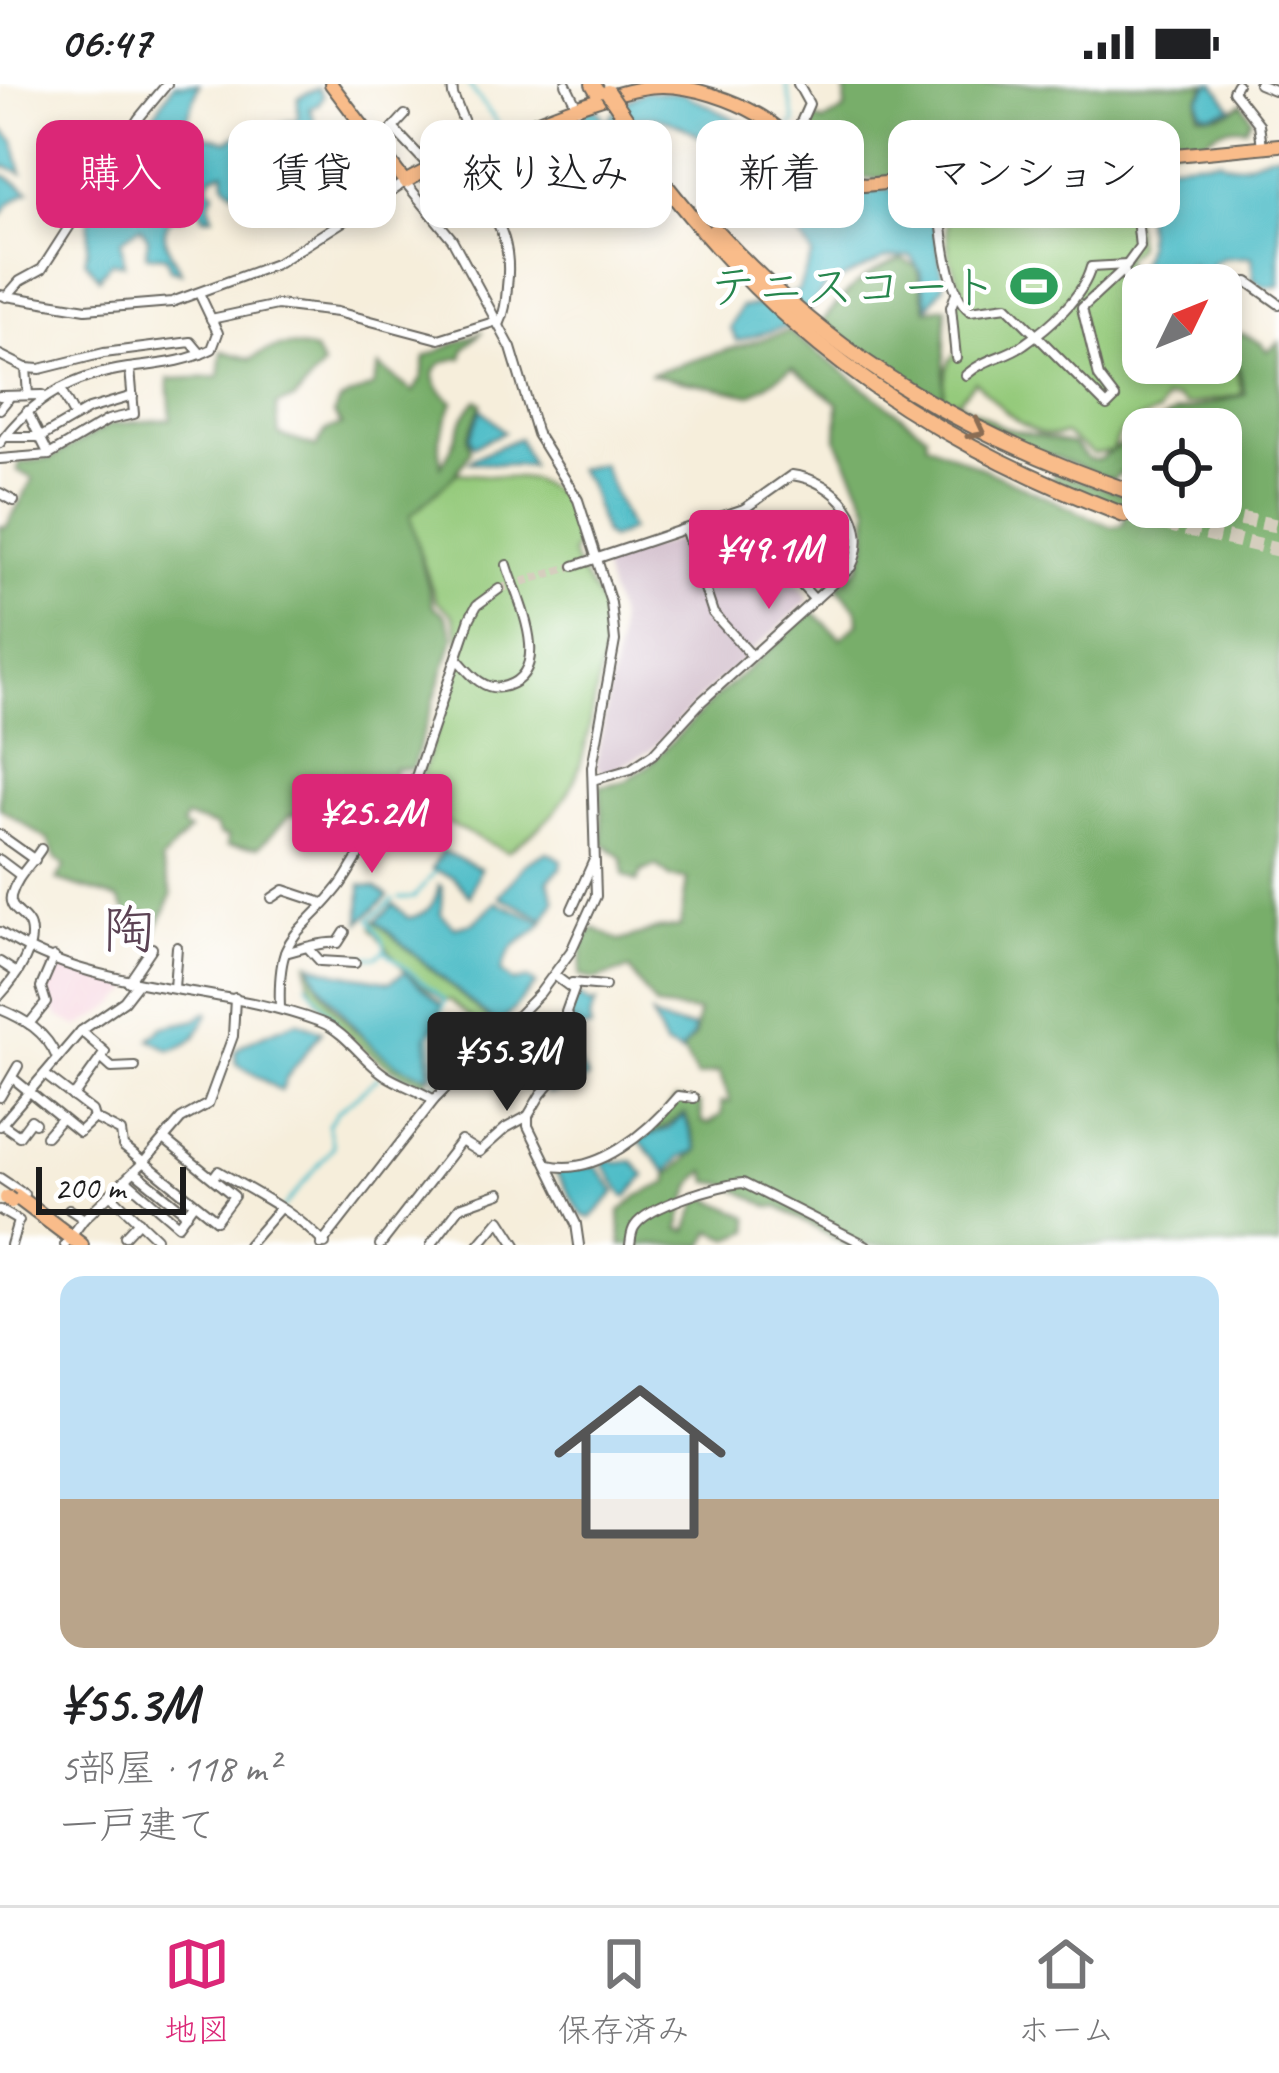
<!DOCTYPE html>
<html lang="ja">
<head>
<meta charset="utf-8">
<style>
  :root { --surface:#fff; --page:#f2f2f2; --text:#202124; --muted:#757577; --line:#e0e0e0; --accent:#db2777 }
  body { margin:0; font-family:Caveat,"Klee One",sans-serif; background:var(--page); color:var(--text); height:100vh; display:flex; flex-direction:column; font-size:45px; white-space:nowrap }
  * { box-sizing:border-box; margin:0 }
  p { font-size:39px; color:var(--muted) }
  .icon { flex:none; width:66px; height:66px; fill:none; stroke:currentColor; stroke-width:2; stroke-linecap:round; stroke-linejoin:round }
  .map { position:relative; height:1161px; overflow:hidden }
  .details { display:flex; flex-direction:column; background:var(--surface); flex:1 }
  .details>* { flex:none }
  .banner { position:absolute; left:36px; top:36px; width:1209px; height:108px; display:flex; gap:24px }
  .needle { width:78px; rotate:47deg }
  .controls { position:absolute; left:1122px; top:180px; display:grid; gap:24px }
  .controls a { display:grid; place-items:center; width:120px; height:120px; border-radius:24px; background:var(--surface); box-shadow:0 6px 18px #0003; font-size:60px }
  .scale { position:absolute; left:36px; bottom:30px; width:150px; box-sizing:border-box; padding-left:12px; border:6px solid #1c1c1c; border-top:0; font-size:33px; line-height:42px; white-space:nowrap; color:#1c1c1c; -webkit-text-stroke:9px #fff; paint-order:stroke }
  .price { position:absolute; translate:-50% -102px; padding:0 27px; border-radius:12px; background:var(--accent); color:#fff; font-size:39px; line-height:78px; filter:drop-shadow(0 3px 6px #0008) }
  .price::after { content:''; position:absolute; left:50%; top:72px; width:36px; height:27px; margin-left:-18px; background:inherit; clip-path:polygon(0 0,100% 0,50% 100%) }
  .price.selected { background:#222; color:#fff }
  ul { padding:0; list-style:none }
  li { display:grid; align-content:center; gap:24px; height:636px; padding:0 60px }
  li+li { border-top:3px solid var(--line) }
  li span { display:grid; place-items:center; height:372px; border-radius:24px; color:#555 }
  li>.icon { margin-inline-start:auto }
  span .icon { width:216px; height:216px; fill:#fffc; stroke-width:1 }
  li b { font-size:51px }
  .chip { padding:0 42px; border-radius:24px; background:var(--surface); box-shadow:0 6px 18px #0003; font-size:42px; line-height:108px }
  .chip.selected { background:var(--accent); color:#fff }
  .status { display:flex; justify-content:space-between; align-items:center; height:84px; padding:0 60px; background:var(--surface); direction:ltr }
  .status svg { height:33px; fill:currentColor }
  .menu { display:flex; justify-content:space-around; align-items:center; height:168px; border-top:3px solid var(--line); background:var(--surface); font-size:33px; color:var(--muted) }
  .menu a { display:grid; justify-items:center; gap:6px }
  .menu .selected { color:var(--accent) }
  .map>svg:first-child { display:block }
</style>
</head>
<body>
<div class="status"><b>06:47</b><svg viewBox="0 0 49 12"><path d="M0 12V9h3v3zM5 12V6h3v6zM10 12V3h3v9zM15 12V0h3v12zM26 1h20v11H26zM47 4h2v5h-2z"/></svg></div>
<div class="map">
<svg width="1279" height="1161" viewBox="0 0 1279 1161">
  <rect width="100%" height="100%" fill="#fff"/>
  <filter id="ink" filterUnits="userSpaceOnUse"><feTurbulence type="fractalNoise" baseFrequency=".00833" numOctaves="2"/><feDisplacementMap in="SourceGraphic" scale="24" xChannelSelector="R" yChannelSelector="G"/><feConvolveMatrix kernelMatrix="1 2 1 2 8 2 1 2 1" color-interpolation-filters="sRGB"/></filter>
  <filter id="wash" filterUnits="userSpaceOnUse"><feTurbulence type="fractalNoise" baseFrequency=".004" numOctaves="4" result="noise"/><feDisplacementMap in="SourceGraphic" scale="48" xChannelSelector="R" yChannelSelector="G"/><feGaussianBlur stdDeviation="2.7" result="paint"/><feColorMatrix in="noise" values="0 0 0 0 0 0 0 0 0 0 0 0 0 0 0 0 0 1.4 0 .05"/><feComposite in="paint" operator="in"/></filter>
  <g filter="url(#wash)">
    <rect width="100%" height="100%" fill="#f6eedb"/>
    <path fill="#f5cfda" d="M53 878 123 899 131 906 117 920 79 943 58 932 43 908Z"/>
    <path fill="#d1bdcb" d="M739 432 747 435 808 514 807 518 705 609 650 667 606 690 596 682 618 560V535L603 485 609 475 693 451Z"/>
    <g fill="#95ca7b" stroke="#58734c" stroke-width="3">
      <path d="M1127 83 1137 163 1124 175 1131 219 1143 222V279H1221L1223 200 1225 208 1236 209 1231 258 1242 310 1186 321 1177 314 1165 315 1159 328C1135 337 1120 340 1112 367L1093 370 1065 350C1029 359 997 319 975 297L959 316 940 314 949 277 957 267 954 223 962 205 949 173 943 101Z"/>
      <path d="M458 389 531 395 565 413 579 454 572 470C580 496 600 507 604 535 608 560 600 587 596 610 580 690 578 720 507 768L439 735 422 750 411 743 408 732 463 567 453 531 436 516 407 431 429 406Z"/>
      <path d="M375 837 492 938 482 950 479 941 450 916 445 917 404 886 372 844Z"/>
      <path d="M308 877C318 917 381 982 427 992L426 998C385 990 300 922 308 877Z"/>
    </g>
    <g fill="#78ae6b" stroke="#4a6544" stroke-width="3">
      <path d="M846 0H1206L1198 15V29C1213 33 1230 29 1242 19L1251 34 1245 44C1228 41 1212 47 1202 60L1145 64 1142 56C1124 56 1117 57 1107 73L1074 80 1075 60 1067 46 1052 50 1041 81 953 87 937 57 932 55 927 58 922 90C878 95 851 103 814 73L809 42 813 33 823 38 845 26Z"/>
      <path d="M902 175 917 183 926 226 946 223 943 323 821 239C845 209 864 187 902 175Z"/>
      <path d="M483 247 465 264 462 274C424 278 429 299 453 318L439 355 441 382C457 362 457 333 477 316L482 319 468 353 471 367 455 391 410 432 433 521 446 532 454 553 412 685 394 684 393 710 333 729 330 740H304L298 731 291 730 259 763 227 761 228 752 220 751 215 742 186 734 182 742 189 747 161 777 172 810 156 847 152 832 144 828 130 836 119 815 57 796 65 782 55 774 48 756 0 724V442L6 443 33 395 17 386 19 379 51 374 111 340 171 335 168 295 219 293 222 267 251 275C274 261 289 259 315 267L323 283 294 316 276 321 279 351 316 363 326 346 342 341 334 330 340 317 373 302 379 282 413 308 422 293 425 273Z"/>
      <path d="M789 247 926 350 927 359 1112 443 1123 441 1127 426 1052 396 1053 391 1057 389 1141 415 1143 409V423H1221V345H1146L1175 329 1245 311 1233 257 1241 249 1261 259 1267 267 1279 258V1161H846L778 1123H770L725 1100 709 1098 706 1087C688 1097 685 1126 679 1145L687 1147 701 1111 749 1133 750 1147 730 1155 711 1147 705 1161H621L620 1128 638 1112 669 1098 667 1092 698 1066 685 1029 654 1050 648 1048 676 1015 700 1020 702 1038 709 1040 722 1030 721 1018H730L719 988 697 993 682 966 695 952 698 928 656 923 629 885 595 896 580 892 583 856 594 844 620 857 658 845 680 843 687 795 670 793 657 782 642 787 637 798 624 791 622 774 603 759 600 702 626 697 649 681 712 617 812 527 841 554 858 539 857 526 837 503 859 483 866 463 869 423 837 356 838 319 792 284 751 311 649 290Z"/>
      <path d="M954 319 963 320 1004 344 1073 360 1088 375 1098 376 1143 346V406L1131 401 1128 392 1120 389 1113 396 1005 354 948 326Z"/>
    </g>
    <g fill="#4fbdc8" stroke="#366c72" stroke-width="3">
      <path d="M174 0H199L186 39 195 42 194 49 227 57C242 51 250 37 268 49L284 39 298 36V14L318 4 323 12 318 21 310 24 315 38 304 49 305 54 318 63 336 59 354 73 364 69 371 71 352 81V89L347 92 340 91 343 79 336 69 327 70 325 76 316 79 300 63 296 50 289 49 273 58 265 82H278L296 127 291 131 274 125 258 96 245 81 234 108 225 99 224 87 211 92 209 102 214 108 209 120 213 132 204 133 188 103 127 96 138 55Z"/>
      <path d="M1210 0H1215L1232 24 1210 30 1201 27 1199 14Z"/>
      <path d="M645 7 682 9 749 42 770 68 829 101 870 107 929 100 944 202 928 223 920 187 911 172 886 174 825 203 801 238 737 257 730 244 741 223 760 221 798 207 812 171C797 138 758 121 729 103 727 67 693 42 659 34 646 30 626 36 612 37L603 55 558 99 537 84V70L551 73 572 55 584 36 581 28 596 24 606 38 622 20Z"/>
      <path d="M1 44 14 57 22 89 6 82 0 84Z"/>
      <path d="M1279 68V202L1265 203 1253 195 1252 173 1223 174 1212 180 1213 193 1201 196 1192 181 1177 185 1165 200 1143 201V213L1137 212C1130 181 1146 179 1146 154 1147 130 1139 106 1139 82L1219 75C1236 89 1259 72 1279 68Z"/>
      <path d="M5 91 29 107 10 119 0 133V92Z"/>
      <path d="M96 108 176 109 185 127 181 134 170 135C156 154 173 170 181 188L170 185 166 173 146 171 148 154 140 143 121 156 124 180 111 178 99 194 85 176C92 155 84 129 96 108Z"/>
      <path d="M482 325 504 348 474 362 470 353Z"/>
      <path d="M519 354 531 382 470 378 475 373Z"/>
      <path d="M602 380 630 446 610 455 604 450 588 400 577 385Z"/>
      <path d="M442 767 480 784 470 812 453 793 432 785Z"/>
      <path d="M547 768 562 776 561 784 548 796 555 817 544 835 499 812 524 781Z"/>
      <path d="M361 801 375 803 388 812 360 838Z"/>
      <path d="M439 801 442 803 441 830 454 843 473 839 496 818 543 838C524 864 514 848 501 888L514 898 528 895 536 900 499 942 376 837 394 820 408 834C427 831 436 820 439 801Z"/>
      <path d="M312 879C331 891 366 892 390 898L405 888 442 921 437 939 427 952 431 992C386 984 362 953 335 919 325 906 313 894 312 879Z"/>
      <path d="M577 911 591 920 596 918 589 935 591 944 573 946 568 926Z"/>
      <path d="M203 929H208C199 950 194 961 170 966L150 955 163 943 196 936Z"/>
      <path d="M652 932C665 941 679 942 693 943V952L681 966 683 970 665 962Z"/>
      <path d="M297 937 322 947 287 993 281 1007 236 979 235 968C243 956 280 945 297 937Z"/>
      <path d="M575 973 588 994 572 1004 549 1010 546 1006Z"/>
      <path d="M684 1031 697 1066 680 1074 667 1088 638 1055 668 1045Z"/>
      <path d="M608 1075 617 1079 633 1077 645 1092 629 1111 625 1113 602 1078Z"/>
      <path d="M596 1082 616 1108 591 1134 582 1131 555 1086Z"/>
    </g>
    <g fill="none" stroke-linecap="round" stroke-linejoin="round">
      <g stroke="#4fbdc8" stroke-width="3">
        <path d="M468 0 502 45"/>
        <path d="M786 0 795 38 788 46"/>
        <path d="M519 59 520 65 549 70 570 53 584 33"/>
        <path d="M767 67 780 51"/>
        <path d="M113 85 127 90"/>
        <path d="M994 100 1126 84"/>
        <path d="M400 814H413L435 788"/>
        <path d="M385 867 445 916 438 941 430 950 435 990"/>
        <path d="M361 873H376L385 867 384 859 370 835 394 815"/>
        <path d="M307 899 338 941"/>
        <path d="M530 955 534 974"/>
        <path d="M388 988 415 1000 434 1002"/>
        <path d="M440 995 495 939"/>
        <path d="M434 1006V999"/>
        <path d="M283 1124 330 1067 333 1062 328 1041 337 1028 379 993"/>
      </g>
    </g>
  </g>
  <g filter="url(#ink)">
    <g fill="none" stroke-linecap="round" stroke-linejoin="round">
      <path stroke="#d5cebe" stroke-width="8" stroke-dasharray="8 4" stroke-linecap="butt" d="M499 505 574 482"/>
      <g stroke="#d5cebe" stroke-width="14" stroke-dasharray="14 7" stroke-linecap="butt">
        <path d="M1179 423 1279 442"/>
        <path d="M1124 431 1279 466"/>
      </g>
      <defs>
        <g id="minor">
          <path d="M452 0 453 11 474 63"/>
          <path d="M566 0 578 25"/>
          <path d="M798 0 809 20 801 38 802 65"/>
          <path d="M1237 0 1233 7 1259 40 1262 62"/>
          <path d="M1259 0 1279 8"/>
          <path d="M405 31 393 44 430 83"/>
          <path d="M465 70C479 127 515 135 507 203 506 217 505 229 499 241"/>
          <path d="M1131 78 1140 163 1124 185 1132 215 1143 219"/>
          <path d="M937 96C941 128 944 208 970 227L1007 222 1107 322 1115 314 1099 293 1082 224 1124 185"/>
          <path d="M1198 201 1248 198 1279 220"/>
          <path d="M0 211 86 225 172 218 276 180 405 98 452 155 511 264 537 350 578 416 611 519 615 557 592 683 596 812 571 867 540 909 434 1016 321 1161"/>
          <path d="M6 213 20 197 42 185 139 34 167 0"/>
          <path d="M211 235 277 221 337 228 439 255 497 237"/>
          <path d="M0 271 26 284 40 285 104 269 191 258 201 270"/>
          <path d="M956 274 951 223 957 207"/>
          <path d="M26 284 28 311"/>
          <path d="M966 291C988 272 1005 274 1024 260 1050 242 1083 213 1091 183L1127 181"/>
          <path d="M60 305 75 333"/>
          <path d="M0 312 42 311"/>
          <path d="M0 325 8 315"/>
          <path d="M27 327 49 371"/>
          <path d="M5 353H41L89 325 133 312"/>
          <path d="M0 359C33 314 73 292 128 284 158 280 184 279 212 265L218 249 199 209"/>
          <path d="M0 375 49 371 108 336 134 330 130 285"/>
          <path d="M0 409 14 417"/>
          <path d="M744 425 776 473 815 516"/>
          <path d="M686 447 713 529 752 572"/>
          <path d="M574 482 744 425 792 391C837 397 873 439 851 483L701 618 653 670 631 685 593 696"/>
          <path d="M458 576C470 590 485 609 506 602 555 586 516 513 507 481"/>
          <path d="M0 751 35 776"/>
          <path d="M0 776 20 791"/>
          <path d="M272 814 284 806 323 819"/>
          <path d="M572 825 594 776"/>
          <path d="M0 848C95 911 217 899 320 938 347 948 361 975 385 991 400 1001 419 1006 434 1016"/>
          <path d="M310 866 320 877 355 879"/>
          <path d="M285 869C299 865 324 857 338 859L345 848"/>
          <path d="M0 878 17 889"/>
          <path d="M554 891 574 906 566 928 577 961 575 970 541 1010 528 1032V1042L576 1140 579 1161"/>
          <path d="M129 898 152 864"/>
          <path d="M572 899 605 902"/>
          <path d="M174 904 177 863"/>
          <path d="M0 911C14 896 36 865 30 843 27 830 8 827 11 812 16 793 31 781 41 765"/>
          <path d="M280 924C277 846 297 856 338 804 350 789 357 770 370 757 380 747 392 748 401 737L470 534 477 521 499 505"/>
          <path d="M0 925C24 935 46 947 57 974"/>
          <path d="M29 940 46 919 41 903 54 873"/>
          <path d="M81 947 105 968 101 974 112 984 135 983"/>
          <path d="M45 991 92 1027 94 1034 121 1048 123 1062 144 1079"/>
          <path d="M15 996 79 1048 94 1034"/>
          <path d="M0 1013 18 982"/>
          <path d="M73 1013 101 974"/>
          <path d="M2 1040 19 1052 31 1036 35 1039"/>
          <path d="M0 1042 81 947 124 917 138 899"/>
          <path d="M46 1052 61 1035"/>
          <path d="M144 1078 216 1136 234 1112 164 1055"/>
          <path d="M548 1081C597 1093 649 1047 678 1012L694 1014"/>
          <path d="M135 1088 187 1130"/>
          <path d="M0 1094 24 1110"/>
          <path d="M213 1094 218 1087C255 1109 294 1127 325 1160"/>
          <path d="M127 1097 178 1141 194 1119"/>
          <path d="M111 1111 156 1154"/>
          <path d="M69 1125 84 1135"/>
          <path d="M0 1126 19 1137"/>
          <path d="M125 1152 139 1137"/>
          <path d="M11 1161 18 1137"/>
          <path d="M65 1161 84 1135 144 1078 181 1035 208 1020 233 952 235 914"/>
          <path d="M248 1161 280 1124"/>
          <path d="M380 1161 461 1057 479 1068 506 1044 528 1032"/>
          <path d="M431 1161 460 1123 500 1109"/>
          <path d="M479 1161 500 1136 516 1161"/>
          <path d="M630 1161C631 1155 631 1147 635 1142 648 1122 720 1100 743 1099L866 1161"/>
        </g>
        <path id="major" d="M331 0 405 98C453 70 611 1 663 2 693 2 733 16 759 31 798 53 817 94 864 101L1279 61"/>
        <g id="highway">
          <path d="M593 0 600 12"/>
          <path d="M625 47C764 242 902 345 1124 431"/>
          <path d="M715 146C835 278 976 356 1143 412"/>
          <path d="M16 1112 81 1161"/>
        </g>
      </defs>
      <use href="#minor" stroke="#68665f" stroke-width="12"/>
      <use href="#major" stroke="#68665f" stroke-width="16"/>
      <use href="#highway" stroke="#68665f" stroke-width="18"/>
      <use href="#minor" stroke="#fff" stroke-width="8"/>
      <use href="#major" stroke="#f9bc8a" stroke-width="12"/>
      <use href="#highway" stroke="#f9bc8a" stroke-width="14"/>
      <defs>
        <g id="highway-bridge">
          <path d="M608 8 633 45"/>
          <path d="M7 1114 11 1117"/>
        </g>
      </defs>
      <use href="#highway-bridge" stroke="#68665f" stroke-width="18" stroke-linecap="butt"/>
      <use href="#highway-bridge" stroke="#f9bc8a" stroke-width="14"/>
    </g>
    <defs><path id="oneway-chevron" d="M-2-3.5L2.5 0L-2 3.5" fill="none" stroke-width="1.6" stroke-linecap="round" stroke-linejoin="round" transform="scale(3)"/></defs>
    <use stroke="#8a6c53" href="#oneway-chevron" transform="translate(977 346) rotate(27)"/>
  </g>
  <defs>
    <symbol id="stadium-bare" viewBox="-9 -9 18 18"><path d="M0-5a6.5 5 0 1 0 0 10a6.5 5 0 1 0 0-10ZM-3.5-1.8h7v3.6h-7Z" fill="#2e9e5b" stroke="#fff" stroke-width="2.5" paint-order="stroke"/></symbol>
  </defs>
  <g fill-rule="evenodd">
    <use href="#stadium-bare" x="1001" y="169" width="66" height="66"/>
  </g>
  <g text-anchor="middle" stroke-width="9" stroke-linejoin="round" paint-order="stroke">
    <g font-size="48" fill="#27864d" stroke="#fff" text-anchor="end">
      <text x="998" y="219">テニスコート</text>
    </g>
    <g font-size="54" fill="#5c4354" stroke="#fff">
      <text x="129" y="864">陶</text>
    </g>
  </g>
</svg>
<div class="controls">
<a><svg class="needle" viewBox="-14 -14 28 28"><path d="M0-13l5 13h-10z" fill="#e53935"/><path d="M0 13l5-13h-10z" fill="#757577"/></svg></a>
<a><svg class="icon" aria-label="locate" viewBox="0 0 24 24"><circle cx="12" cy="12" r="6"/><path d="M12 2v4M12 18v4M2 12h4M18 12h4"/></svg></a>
</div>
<div class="scale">200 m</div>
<b class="price" style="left:769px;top:528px">¥49.1M</b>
<b class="price" style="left:372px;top:792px">¥25.2M</b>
<b class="price selected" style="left:507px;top:1030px">¥55.3M</b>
<div class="banner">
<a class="chip selected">購入</a>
<a class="chip">賃貸</a>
<a class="chip">絞り込み</a>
<a class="chip">新着</a>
<a class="chip">マンション</a>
</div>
</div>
<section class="details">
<ul>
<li><span style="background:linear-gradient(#bfe0f5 60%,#b9a48a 0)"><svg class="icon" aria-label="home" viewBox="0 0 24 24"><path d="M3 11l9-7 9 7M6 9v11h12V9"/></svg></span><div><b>¥55.3M</b><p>5部屋 · 118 m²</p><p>一戸建て</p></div></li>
</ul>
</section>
<nav class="menu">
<a class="selected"><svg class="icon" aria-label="map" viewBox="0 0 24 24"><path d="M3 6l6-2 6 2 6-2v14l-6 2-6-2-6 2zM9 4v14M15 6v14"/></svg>地図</a>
<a><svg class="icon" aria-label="saved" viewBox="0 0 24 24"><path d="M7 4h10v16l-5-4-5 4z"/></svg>保存済み</a>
<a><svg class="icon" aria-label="home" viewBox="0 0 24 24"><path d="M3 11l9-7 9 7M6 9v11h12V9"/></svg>ホーム</a>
</nav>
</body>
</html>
